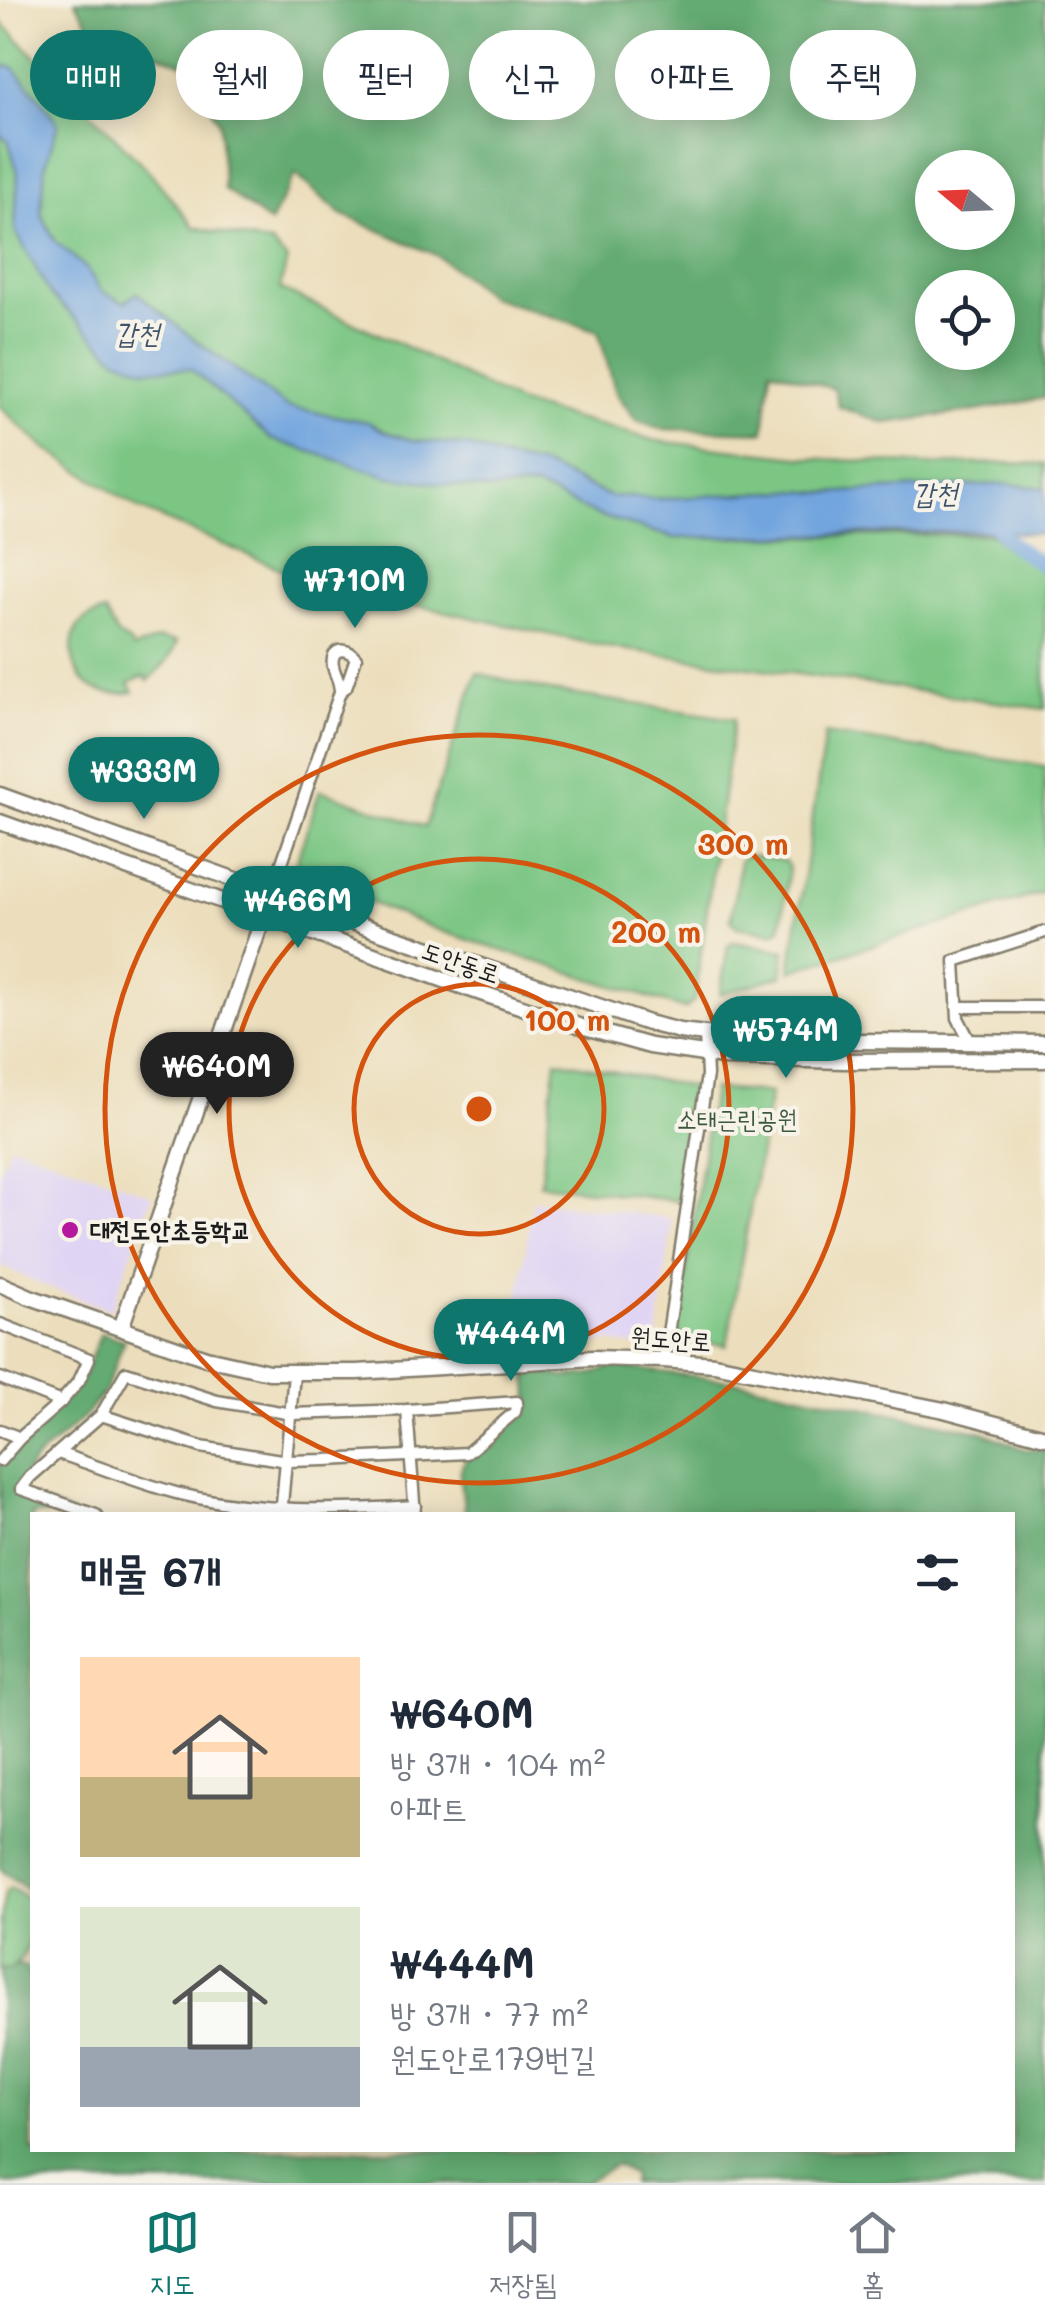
<!DOCTYPE html>
<html lang="ko">
<head>
<meta charset="utf-8">
<style>
  :root { --surface:#fff; --page:#f6f6f7; --text:#1f2937; --muted:#747a83; --line:#e0e1e3; --accent:#0f766e }
  body { margin:0; font-family:Mali,"Poor Story",sans-serif; background:var(--page); color:var(--text); height:100vh; display:flex; flex-direction:column; font-size:38px; white-space:nowrap }
  * { box-sizing:border-box; margin:0 }
  p { font-size:32px; color:var(--muted) }
  .icon { flex:none; width:55px; height:55px; fill:none; stroke:currentColor; stroke-width:2; stroke-linecap:round; stroke-linejoin:round }
  .map { position:relative; flex:1; overflow:hidden }
  .side { position:absolute; left:30px; top:1512px; width:985px; height:640px; display:flex; flex-direction:column; background:var(--surface); border-radius:0px; box-shadow:0 5px 25px #0003 }
  .side>* { flex:none }
  .banner { position:absolute; left:30px; top:30px; width:985px; height:90px; display:flex; gap:20px }
  .needle { width:65px; rotate:289deg }
  .controls { position:absolute; left:915px; top:150px; display:grid; gap:20px }
  .controls a { display:grid; place-items:center; width:100px; height:100px; border-radius:50%; background:var(--surface); box-shadow:0 5px 25px #0003; font-size:50px }
  .price { position:absolute; translate:-50% -85px; padding:0 22px; border-radius:35px; background:var(--accent); color:#fff; font-size:32px; line-height:65px; filter:drop-shadow(0 2px 5px #0008) }
  .price::after { content:''; position:absolute; left:50%; top:60px; width:30px; height:22px; margin-left:-15px; background:inherit; clip-path:polygon(0 0,100% 0,50% 100%) }
  .price.active { background:#222; color:#fff }
  ul { padding:0; list-style:none }
  li { display:flex; align-items:center; gap:30px; height:250px; padding:0 50px }
  li span { display:grid; place-items:center; flex:none; width:280px; height:200px; border-radius:0px; color:#555 }
  li>.icon { margin-inline-start:auto }
  span .icon { width:120px; height:120px; fill:#fffc; stroke-width:1 }
  li b { font-size:42px }
  h2 { display:flex; justify-content:space-between; align-items:center; height:120px; padding:0 50px; font-size:42px }
  .pill { padding:0 35px; border-radius:45px; background:var(--surface); box-shadow:0 5px 25px #0003; font-size:35px; line-height:90px }
  .pill.active { background:var(--accent); color:#fff }
  .tabs { display:flex; justify-content:space-around; align-items:center; height:140px; border-top:2px solid var(--line); background:var(--surface); font-size:28px; color:var(--muted) }
  .tabs a { display:grid; justify-items:center; gap:5px }
  .tabs .active { color:var(--accent) }
  .map>svg:first-child { display:block }
</style>
</head>
<body>
<div class="map">
<svg width="1045" height="2183" viewBox="0 0 1045 2183">
  <rect width="100%" height="100%" fill="#f7f3e8"/>
  <filter id="ink" filterUnits="userSpaceOnUse"><feTurbulence type="fractalNoise" baseFrequency=".01" numOctaves="2"/><feDisplacementMap in="SourceGraphic" scale="20" xChannelSelector="R" yChannelSelector="G"/><feConvolveMatrix kernelMatrix="1 2 1 2 8 2 1 2 1" color-interpolation-filters="sRGB"/></filter>
  <filter id="wash" filterUnits="userSpaceOnUse"><feTurbulence type="fractalNoise" baseFrequency=".0048" numOctaves="4" result="noise"/><feDisplacementMap in="SourceGraphic" scale="40" xChannelSelector="R" yChannelSelector="G"/><feGaussianBlur stdDeviation="2.25" result="paint"/><feColorMatrix in="noise" values="0 0 0 0 0 0 0 0 0 0 0 0 0 0 0 0 0 1.4 0 .05"/><feComposite in="paint" operator="in"/></filter>
  <g filter="url(#wash)">
    <rect width="100%" height="100%" fill="#ecdebc"/>
    <g fill="#e0d4f4">
      <path d="M10 1144 152 1195 111 1310 42 1285 0 1265V1171Z"/>
      <path d="M533 1200 670 1218 672 1222 657 1339 643 1347 610 1342H588L532 1350 512 1344Z"/>
    </g>
    <g fill="#7bc684" stroke="#4c7150" stroke-width="2.5">
      <path d="M0 21 150 172 194 227 271 244 287 260 280 289 400 344 521 404 657 441 808 458 927 465 1001 463 1045 464V488L1005 484 826 493 790 491 660 499 609 496 546 467 500 457 469 446 412 440 385 432 367 422 287 407 191 337 137 293 125 302 102 293 86 268 56 242 41 214 45 166 57 124 8 66 0 68Z"/>
      <path d="M0 135 8 140 18 173 15 230 51 294 145 369 191 368 271 439 489 490 536 487 597 515 675 538 992 534 1004 546 1045 574V709L607 647 314 583 139 509 42 446 0 407Z"/>
      <path d="M105 612 117 635 130 643 133 649 159 639 177 642 169 659 148 681 144 676 129 683 134 692C119 695 101 695 88 685 70 672 66 636 83 621 89 616 98 614 105 612Z"/>
      <path d="M477 673 551 691 734 719 694 1001 685 1009 441 931 293 872 320 790 425 827Z"/>
      <path d="M825 734 1045 766V892L790 971Z"/>
      <path d="M747 855 785 861 789 868 781 928 773 933 737 927 731 920 740 860Z"/>
      <path d="M733 942 785 951 782 976 720 994 728 946Z"/>
      <path d="M556 1060 697 1088 679 1201 540 1184Z"/>
      <path d="M713 1089 770 1093 727 1345 686 1341 677 1331Z"/>
      <path d="M10 1888 32 1901C32 1931 35 1948 10 1970L0 1969C0 1942 0 1917 6 1891Z"/>
    </g>
    <g fill="#64ab72" stroke="#406447" stroke-width="2.5" fill-rule="evenodd">
      <path d="M75 0H1045V398L976 411 885 423 839 407 834 389 771 369 764 432 662 429 636 420 616 393 598 331 491 297 436 255 341 214 295 174 270 223 224 189 219 122 190 67 89 24ZM932 168H998V232H932ZM932 288H998V352H932Z"/>
      <path d="M101 1333 124 1340 106 1390 86 1415 34 1461 14 1492 75 1515H32V1892L0 1869V1462L81 1381Z"/>
      <path d="M614 1366 742 1382 983 1432 1024 1449 1045 1450V2183H632L633 2175 616 2165 583 2183H0V1969L10 1970 18 1964 30 1970 32 1975V2150H1012V1515H464C466 1501 459 1488 460 1474 463 1449 510 1420 530 1406L527 1372 546 1371 563 1377 590 1375Z"/>
    </g>
    <path fill="#72a5de" stroke="#47607d" stroke-width="2.5" d="M8 66 13 67 42 101 58 124 45 166 41 214 56 242 86 268 102 292 125 302 137 293 191 337 287 407 368 422 385 432 412 440 469 446 500 457 546 467 609 496 660 499 790 491 826 493 1005 484 1045 488V534L980 531 675 538 597 515 536 487 489 490 390 477 271 439 191 369H145L116 358 50 294 15 230 18 173 8 140 0 135V68Z"/>
    <g fill="none" stroke-linecap="round" stroke-linejoin="round">
      <path stroke="#72a5de" stroke-width="15" d="M991 515C998 539 1025 553 1045 566"/>
    </g>
  </g>
  <g filter="url(#ink)">
    <g fill="none" stroke-linecap="round" stroke-linejoin="round">
      <defs>
        <g id="street">
          <path d="M272 892 340 692 346 687 356 658C346 646 330 648 333 666 335 676 340 680 340 692"/>
          <path d="M957 1007H1045"/>
          <path d="M971 1043 958 1018 955 961 1045 932"/>
          <path d="M0 1324 89 1359 79 1381 61 1402 20 1438 0 1461"/>
          <path d="M664 1360 707 1075 705 1035"/>
          <path d="M0 1378 61 1402"/>
          <path d="M407 1410 415 1515"/>
          <path d="M0 1430 20 1438"/>
          <path d="M58 1453C97 1466 136 1482 176 1493 255 1513 334 1511 415 1506"/>
          <path d="M96 1515 21 1489 30 1477 101 1415 126 1372 217 1401 292 1414 407 1410 517 1402 515 1412 467 1453 326 1460 287 1461 201 1447 101 1415"/>
          <path d="M281 1515 294 1374"/>
        </g>
        <g id="secondary">
          <path d="M0 795 380 932 648 1023 680 1031 757 1040 1045 1043"/>
          <path d="M0 822 478 992 578 1026 650 1046 730 1058 845 1061 1045 1060"/>
          <path d="M0 1284 30 1297 206 1358 269 1372H357L593 1358 664 1360 714 1364 944 1410 1045 1437"/>
          <path d="M121 1328 272 892"/>
        </g>
      </defs>
      <use href="#street" stroke="#847d6c" stroke-width="15"/>
      <use href="#secondary" stroke="#847d6c" stroke-width="19"/>
      <use href="#street" stroke="#fff" stroke-width="10"/>
      <use href="#secondary" stroke="#fff" stroke-width="14"/>
    </g>
  </g>
  <g fill="none" stroke="#d4530e" stroke-width="5">
    <circle cx="479" cy="1109" r="125"/>
    <circle cx="479" cy="1109" r="250"/>
    <circle cx="479" cy="1109" r="374"/>
  </g>
  <circle fill="#b5179e" stroke="#f7f3e8" stroke-width="4" cx="70" cy="1230" r="10"/>
  <g text-anchor="middle" stroke-width="8" stroke-linejoin="round" paint-order="stroke">
    <g font-size="25" fill="#1c1c1c" stroke="#f7f3e8">
      <text transform="translate(461 962) rotate(19)" y="9">도안동로</text>
      <text transform="translate(671 1339) rotate(4)" y="9">원도안로</text>
    </g>
    <g font-size="25" fill="#3d5840" stroke="#f7f3e8">
      <text x="737" y="1128">소태근린공원</text>
    </g>
    <g font-size="25" font-weight="bold" fill="#1c1c1c" stroke="#f7f3e8" text-anchor="start">
      <text x="90" y="1239">대전도안초등학교</text>
    </g>
    <g font-size="28" font-style="italic" fill="#3e536a" stroke="#f7f3e8">
      <text x="137" y="343">갑천</text>
      <text transform="translate(935 493) rotate(-1)" y="10">갑천</text>
    </g>
  </g>
  <circle cx="479" cy="1109" r="15" fill="#d4530e" stroke="#f7f3e8" stroke-width="5"/>
  <g font-size="30" text-anchor="middle" font-weight="bold" fill="#d4530e" stroke="#f7f3e8" stroke-width="8" stroke-linejoin="round" paint-order="stroke">
    <text x="743" y="855">300 m</text>
    <text x="656" y="943">200 m</text>
    <text x="567" y="1031">100 m</text>
  </g>
</svg>
<div class="controls">
<a><svg class="needle" viewBox="-14 -14 28 28"><path d="M0-13l5 13h-10z" fill="#e53935"/><path d="M0 13l5-13h-10z" fill="#747a83"/></svg></a>
<a><svg class="icon" aria-label="locate" viewBox="0 0 24 24"><circle cx="12" cy="12" r="6"/><path d="M12 2v4M12 18v4M2 12h4M18 12h4"/></svg></a>
</div>
<b class="price" style="left:355px;top:631px">₩710M</b>
<b class="price" style="left:144px;top:822px">₩333M</b>
<b class="price" style="left:298px;top:951px">₩466M</b>
<b class="price" style="left:786px;top:1081px">₩574M</b>
<b class="price active" style="left:217px;top:1117px">₩640M</b>
<b class="price" style="left:511px;top:1384px">₩444M</b>
<div class="banner">
<a class="pill active">매매</a>
<a class="pill">월세</a>
<a class="pill">필터</a>
<a class="pill">신규</a>
<a class="pill">아파트</a>
<a class="pill">주택</a>
</div>
<section class="side">
<h2>매물 6개<svg class="icon" aria-label="filters" viewBox="0 0 24 24"><path d="M4 7h16M4 17h16"/><circle cx="9" cy="7" r="2"/><circle cx="15" cy="17" r="2"/></svg></h2>
<ul>
<li><span style="background:linear-gradient(#ffd9b3 60%,#c2b280 0)"><svg class="icon" aria-label="home" viewBox="0 0 24 24"><path d="M3 11l9-7 9 7M6 9v11h12V9"/></svg></span><div><b>₩640M</b><p>방 3개 · 104 m²</p><p>아파트</p></div></li>
<li><span style="background:linear-gradient(#dfe7d0 70%,#9aa5b1 0)"><svg class="icon" aria-label="home" viewBox="0 0 24 24"><path d="M3 11l9-7 9 7M6 9v11h12V9"/></svg></span><div><b>₩444M</b><p>방 3개 · 77 m²</p><p>원도안로179번길</p></div></li>
</ul>
</section>
</div>
<nav class="tabs">
<a class="active"><svg class="icon" aria-label="map" viewBox="0 0 24 24"><path d="M3 6l6-2 6 2 6-2v14l-6 2-6-2-6 2zM9 4v14M15 6v14"/></svg>지도</a>
<a><svg class="icon" aria-label="saved" viewBox="0 0 24 24"><path d="M7 4h10v16l-5-4-5 4z"/></svg>저장됨</a>
<a><svg class="icon" aria-label="home" viewBox="0 0 24 24"><path d="M3 11l9-7 9 7M6 9v11h12V9"/></svg>홈</a>
</nav>
</body>
</html>
